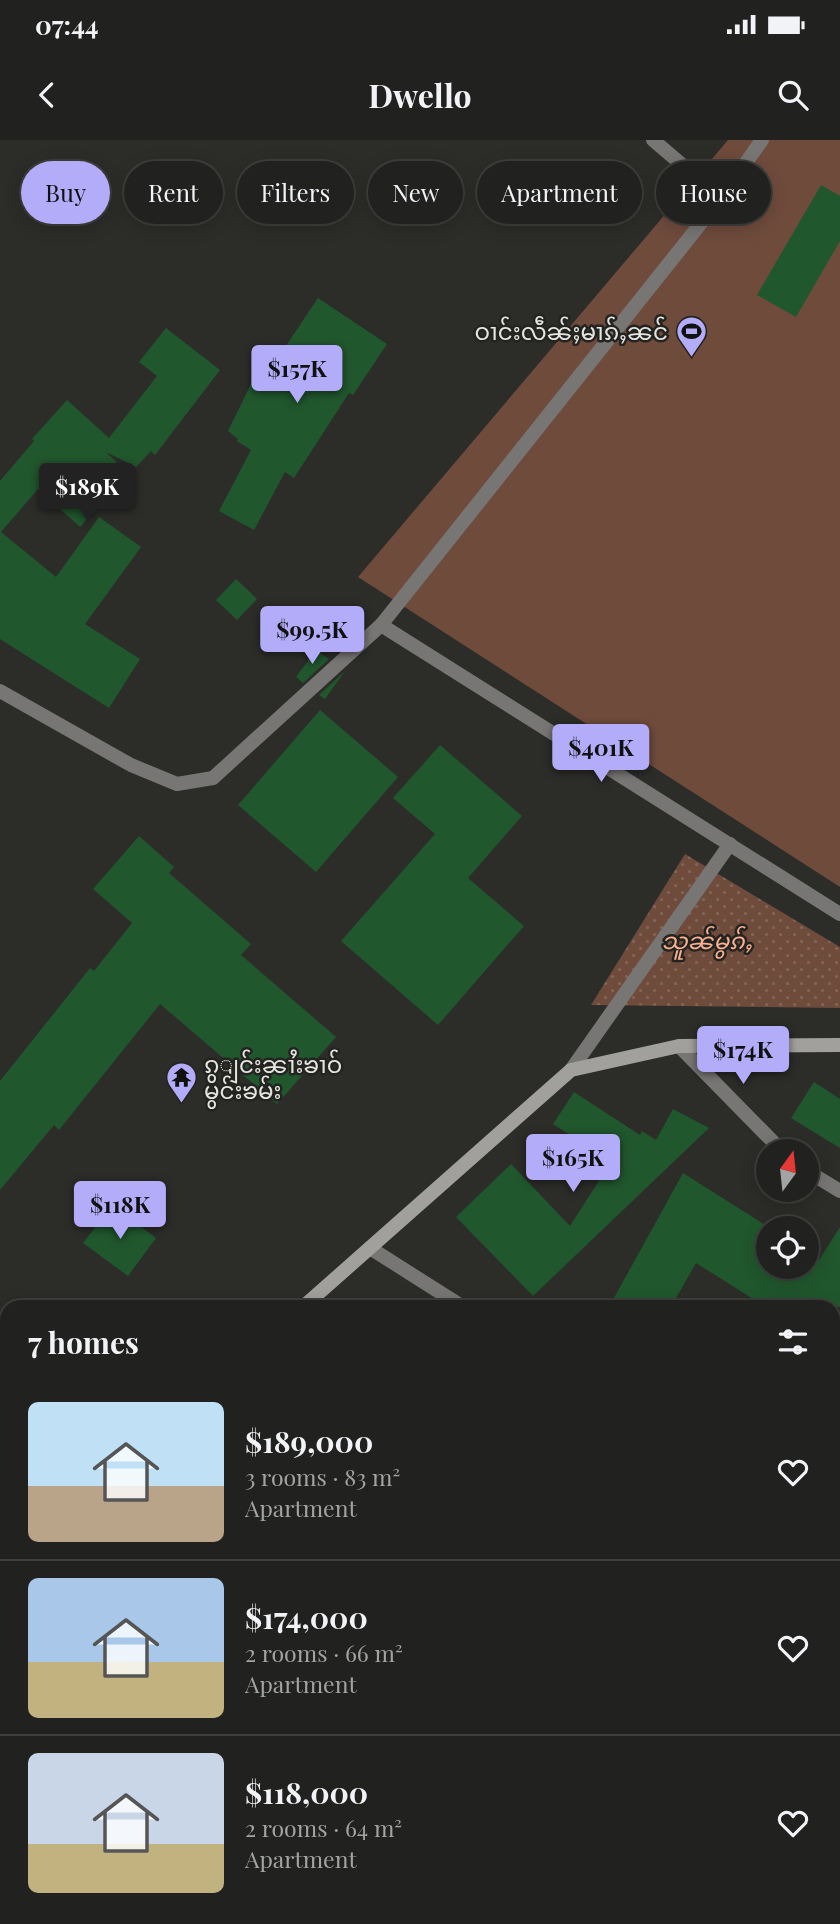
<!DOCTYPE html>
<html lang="en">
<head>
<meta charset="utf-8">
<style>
  :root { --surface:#21221f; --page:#292a28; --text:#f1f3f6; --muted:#a2a4a4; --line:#3e3f3d; --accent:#b3acf9 }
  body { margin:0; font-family:"Playfair Display","Noto Sans Myanmar",serif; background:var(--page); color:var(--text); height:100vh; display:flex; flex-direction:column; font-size:26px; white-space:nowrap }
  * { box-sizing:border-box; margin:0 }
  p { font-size:23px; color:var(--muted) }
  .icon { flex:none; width:38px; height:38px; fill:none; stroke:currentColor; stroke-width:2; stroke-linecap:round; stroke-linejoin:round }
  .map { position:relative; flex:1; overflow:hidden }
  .drawer { position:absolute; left:0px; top:1160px; width:840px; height:625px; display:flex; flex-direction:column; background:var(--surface); border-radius:21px 21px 0 0; box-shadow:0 4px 18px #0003,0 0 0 2px var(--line) }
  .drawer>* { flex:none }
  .guide { position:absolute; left:21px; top:21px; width:798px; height:63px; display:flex; gap:14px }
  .needle { width:46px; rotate:15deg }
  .tools { position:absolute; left:756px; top:999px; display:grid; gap:14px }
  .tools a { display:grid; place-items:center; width:63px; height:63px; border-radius:50%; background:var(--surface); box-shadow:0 4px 18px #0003,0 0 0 2px var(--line); font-size:35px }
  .price { position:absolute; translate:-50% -60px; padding:0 16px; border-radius:7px; background:var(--accent); color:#111; font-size:23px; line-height:46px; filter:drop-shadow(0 2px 4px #0008) }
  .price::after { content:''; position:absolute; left:50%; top:42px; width:21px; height:16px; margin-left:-10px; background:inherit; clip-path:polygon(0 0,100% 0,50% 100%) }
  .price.active { background:#222; color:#fff }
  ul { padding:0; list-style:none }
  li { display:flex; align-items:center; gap:21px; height:175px; padding:0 28px }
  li+li { border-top:2px solid var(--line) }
  li span { display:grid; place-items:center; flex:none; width:196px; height:140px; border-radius:10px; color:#555 }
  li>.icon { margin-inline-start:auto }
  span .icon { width:84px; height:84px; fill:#fffc; stroke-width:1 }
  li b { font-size:30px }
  h2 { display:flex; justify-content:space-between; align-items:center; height:84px; padding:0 28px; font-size:30px }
  .tag { padding:0 24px; border-radius:32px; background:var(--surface); box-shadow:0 4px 18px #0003,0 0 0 2px var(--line); font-size:24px; line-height:63px }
  .tag.active { background:var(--accent); color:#111 }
  .status { display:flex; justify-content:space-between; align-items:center; height:49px; padding:0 35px; background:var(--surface); direction:ltr }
  .status svg { height:19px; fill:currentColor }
  header { display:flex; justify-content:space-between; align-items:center; height:91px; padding:0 28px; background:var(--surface); font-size:32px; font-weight:700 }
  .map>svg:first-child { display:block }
</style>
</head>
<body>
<div class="status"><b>07:44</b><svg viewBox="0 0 49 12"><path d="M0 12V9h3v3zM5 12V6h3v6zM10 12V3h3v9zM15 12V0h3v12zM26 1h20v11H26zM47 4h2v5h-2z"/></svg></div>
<header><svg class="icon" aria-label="back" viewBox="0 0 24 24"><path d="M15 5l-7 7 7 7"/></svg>Dwello<svg class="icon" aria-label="search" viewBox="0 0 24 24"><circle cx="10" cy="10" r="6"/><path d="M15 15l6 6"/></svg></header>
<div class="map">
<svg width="840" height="1784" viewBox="0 0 840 1784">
  <defs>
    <pattern id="park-dots" width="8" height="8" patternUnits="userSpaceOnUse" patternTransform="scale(1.75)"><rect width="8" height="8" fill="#6f4b3c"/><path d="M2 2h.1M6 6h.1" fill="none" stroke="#836558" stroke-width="1.8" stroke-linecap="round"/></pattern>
  </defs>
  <rect width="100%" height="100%" fill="#2c2d29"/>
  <path fill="url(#park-dots)" d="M685 714 840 807V868L591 865Z"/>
  <path fill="#6f4b3c" d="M728 0H840V747L358 437Z"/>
  <g fill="#21572d">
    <path d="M821 45 840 56V101L796 177 757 155Z"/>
    <path d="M318 158 387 204 353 255 349 253 294 338 285 332 254 390 219 371 251 310 237 301 238 299 228 291 252 242 259 246Z"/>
    <path d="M166 188 220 230 155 315 151 311 136 327 106 312 129 334 80 387 38 349 1 392 56 437 99 377 141 407 85 484 140 519 109 568 0 499V341L34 301 32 299 67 260 109 298 157 236 139 222Z"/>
    <path d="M236 439 257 459 237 480 216 460Z"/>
    <path d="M316 510 329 519 303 543 296 537Z"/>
    <path d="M345 531 325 559 319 555Z"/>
    <path d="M320 570 398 637 316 732 238 665Z"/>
    <path d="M440 605 522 676 468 738 524 786 438 885 341 801 435 694 393 658Z"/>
    <path d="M139 696 174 727 169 733 251 804 241 815 336 897 277 964 160 864 59 990 54 985 0 1050V941L90 828 94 831 132 783 93 749Z"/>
    <path d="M814 942 840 959V1008L791 978Z"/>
    <path d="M574 952 640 995 642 991 656 1000 673 969 709 988 533 1156 456 1077 511 1024 570 1086 611 1022 553 984Z"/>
    <path d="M683 1033 770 1088H768V1127H807V1112L819 1120 840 1087V1167H766L696 1123 671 1167H609Z"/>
    <path d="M112 1065 156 1098 128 1136 83 1103Z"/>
  </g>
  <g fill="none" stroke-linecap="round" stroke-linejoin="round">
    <g stroke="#787675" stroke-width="14">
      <path d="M653 0 721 58"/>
      <path d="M381 485 840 774"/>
      <path d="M0 551 131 625 177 644 213 638 381 485 721 58 762 0"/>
      <path d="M679 906 783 1012"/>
      <path d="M571 930 730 704"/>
      <path d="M807 1031 840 1051"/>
      <path d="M370 1108 463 1167"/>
      <path d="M833 1325 840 1315"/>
      <path d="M833 1401 840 1405"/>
      <path d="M833 1758 840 1762"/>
      <path d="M552 1784 556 1778"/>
    </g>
    <g stroke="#a2a09d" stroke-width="14">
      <path d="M303 1167 571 930 679 906 840 905"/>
      <path d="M0 1441 7 1434"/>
    </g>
  </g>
  <defs>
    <symbol id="stadium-pin" viewBox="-11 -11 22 30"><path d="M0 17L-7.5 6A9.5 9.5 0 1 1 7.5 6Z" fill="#b3acf9" stroke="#232320"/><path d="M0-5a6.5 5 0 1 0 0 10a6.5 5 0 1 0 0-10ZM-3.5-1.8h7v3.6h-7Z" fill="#111"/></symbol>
    <symbol id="temple-pin" viewBox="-11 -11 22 30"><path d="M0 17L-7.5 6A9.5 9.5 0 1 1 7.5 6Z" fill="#b3acf9" stroke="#232320"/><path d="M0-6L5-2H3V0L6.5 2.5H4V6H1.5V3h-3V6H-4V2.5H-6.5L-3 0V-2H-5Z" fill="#111"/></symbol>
  </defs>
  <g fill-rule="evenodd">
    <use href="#stadium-pin" x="674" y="174" width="35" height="47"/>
    <use href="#temple-pin" x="164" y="920" width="35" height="47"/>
  </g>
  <g text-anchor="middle" stroke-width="5" stroke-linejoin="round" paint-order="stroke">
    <g font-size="23" fill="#e5e5e3" stroke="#232320" text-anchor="end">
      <text x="668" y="200">ဝၢင်းလဵၼ်ႈမၢၵ်ႇၼင်</text>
      <text x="204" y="933" text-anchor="start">ၵွျင်းၼၢႆးၶၢဝ်<tspan x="204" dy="26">မွင်းၶမ်း</tspan></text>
    </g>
    <g font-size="23" font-style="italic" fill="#f8b091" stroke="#232320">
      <text x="707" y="809">သူၼ်မွၵ်ႇ</text>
    </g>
  </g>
</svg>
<div class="tools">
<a><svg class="needle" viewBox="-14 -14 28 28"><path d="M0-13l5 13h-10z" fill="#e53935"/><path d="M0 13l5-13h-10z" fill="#a2a4a4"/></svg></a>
<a><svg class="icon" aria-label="locate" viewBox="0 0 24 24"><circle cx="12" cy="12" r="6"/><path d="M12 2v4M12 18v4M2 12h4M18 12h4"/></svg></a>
</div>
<b class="price" style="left:297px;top:265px">$157K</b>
<b class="price active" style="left:87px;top:383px">$189K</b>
<b class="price" style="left:312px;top:526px">$99.5K</b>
<b class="price" style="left:601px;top:644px">$401K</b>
<b class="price" style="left:743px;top:946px">$174K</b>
<b class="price" style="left:573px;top:1054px">$165K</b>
<b class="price" style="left:120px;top:1101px">$118K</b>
<div class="guide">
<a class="tag active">Buy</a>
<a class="tag">Rent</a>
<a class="tag">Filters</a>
<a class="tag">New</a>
<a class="tag">Apartment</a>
<a class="tag">House</a>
</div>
<section class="drawer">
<h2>7 homes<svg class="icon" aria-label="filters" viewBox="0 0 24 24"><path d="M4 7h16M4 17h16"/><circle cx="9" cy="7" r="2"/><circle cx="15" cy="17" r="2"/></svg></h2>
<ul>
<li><span style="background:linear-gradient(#bfe0f5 60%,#b9a48a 0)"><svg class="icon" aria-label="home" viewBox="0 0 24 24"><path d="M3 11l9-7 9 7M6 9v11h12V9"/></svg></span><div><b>$189,000</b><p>3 rooms · 83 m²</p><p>Apartment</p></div><svg class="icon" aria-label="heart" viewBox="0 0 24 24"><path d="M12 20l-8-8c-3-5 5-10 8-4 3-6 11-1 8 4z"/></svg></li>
<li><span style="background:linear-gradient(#a9c7e8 60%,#c2b280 0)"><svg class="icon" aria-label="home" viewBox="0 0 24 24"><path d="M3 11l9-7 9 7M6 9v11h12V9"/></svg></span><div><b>$174,000</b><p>2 rooms · 66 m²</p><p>Apartment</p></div><svg class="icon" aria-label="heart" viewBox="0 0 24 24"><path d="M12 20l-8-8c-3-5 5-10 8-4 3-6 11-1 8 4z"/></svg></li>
<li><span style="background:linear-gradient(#c9d6e8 65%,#c2b280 0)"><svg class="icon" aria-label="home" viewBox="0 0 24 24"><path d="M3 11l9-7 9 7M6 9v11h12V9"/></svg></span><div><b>$118,000</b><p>2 rooms · 64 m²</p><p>Apartment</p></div><svg class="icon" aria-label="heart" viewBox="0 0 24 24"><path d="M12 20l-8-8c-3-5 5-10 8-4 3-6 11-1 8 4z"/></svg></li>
</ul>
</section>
</div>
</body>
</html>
